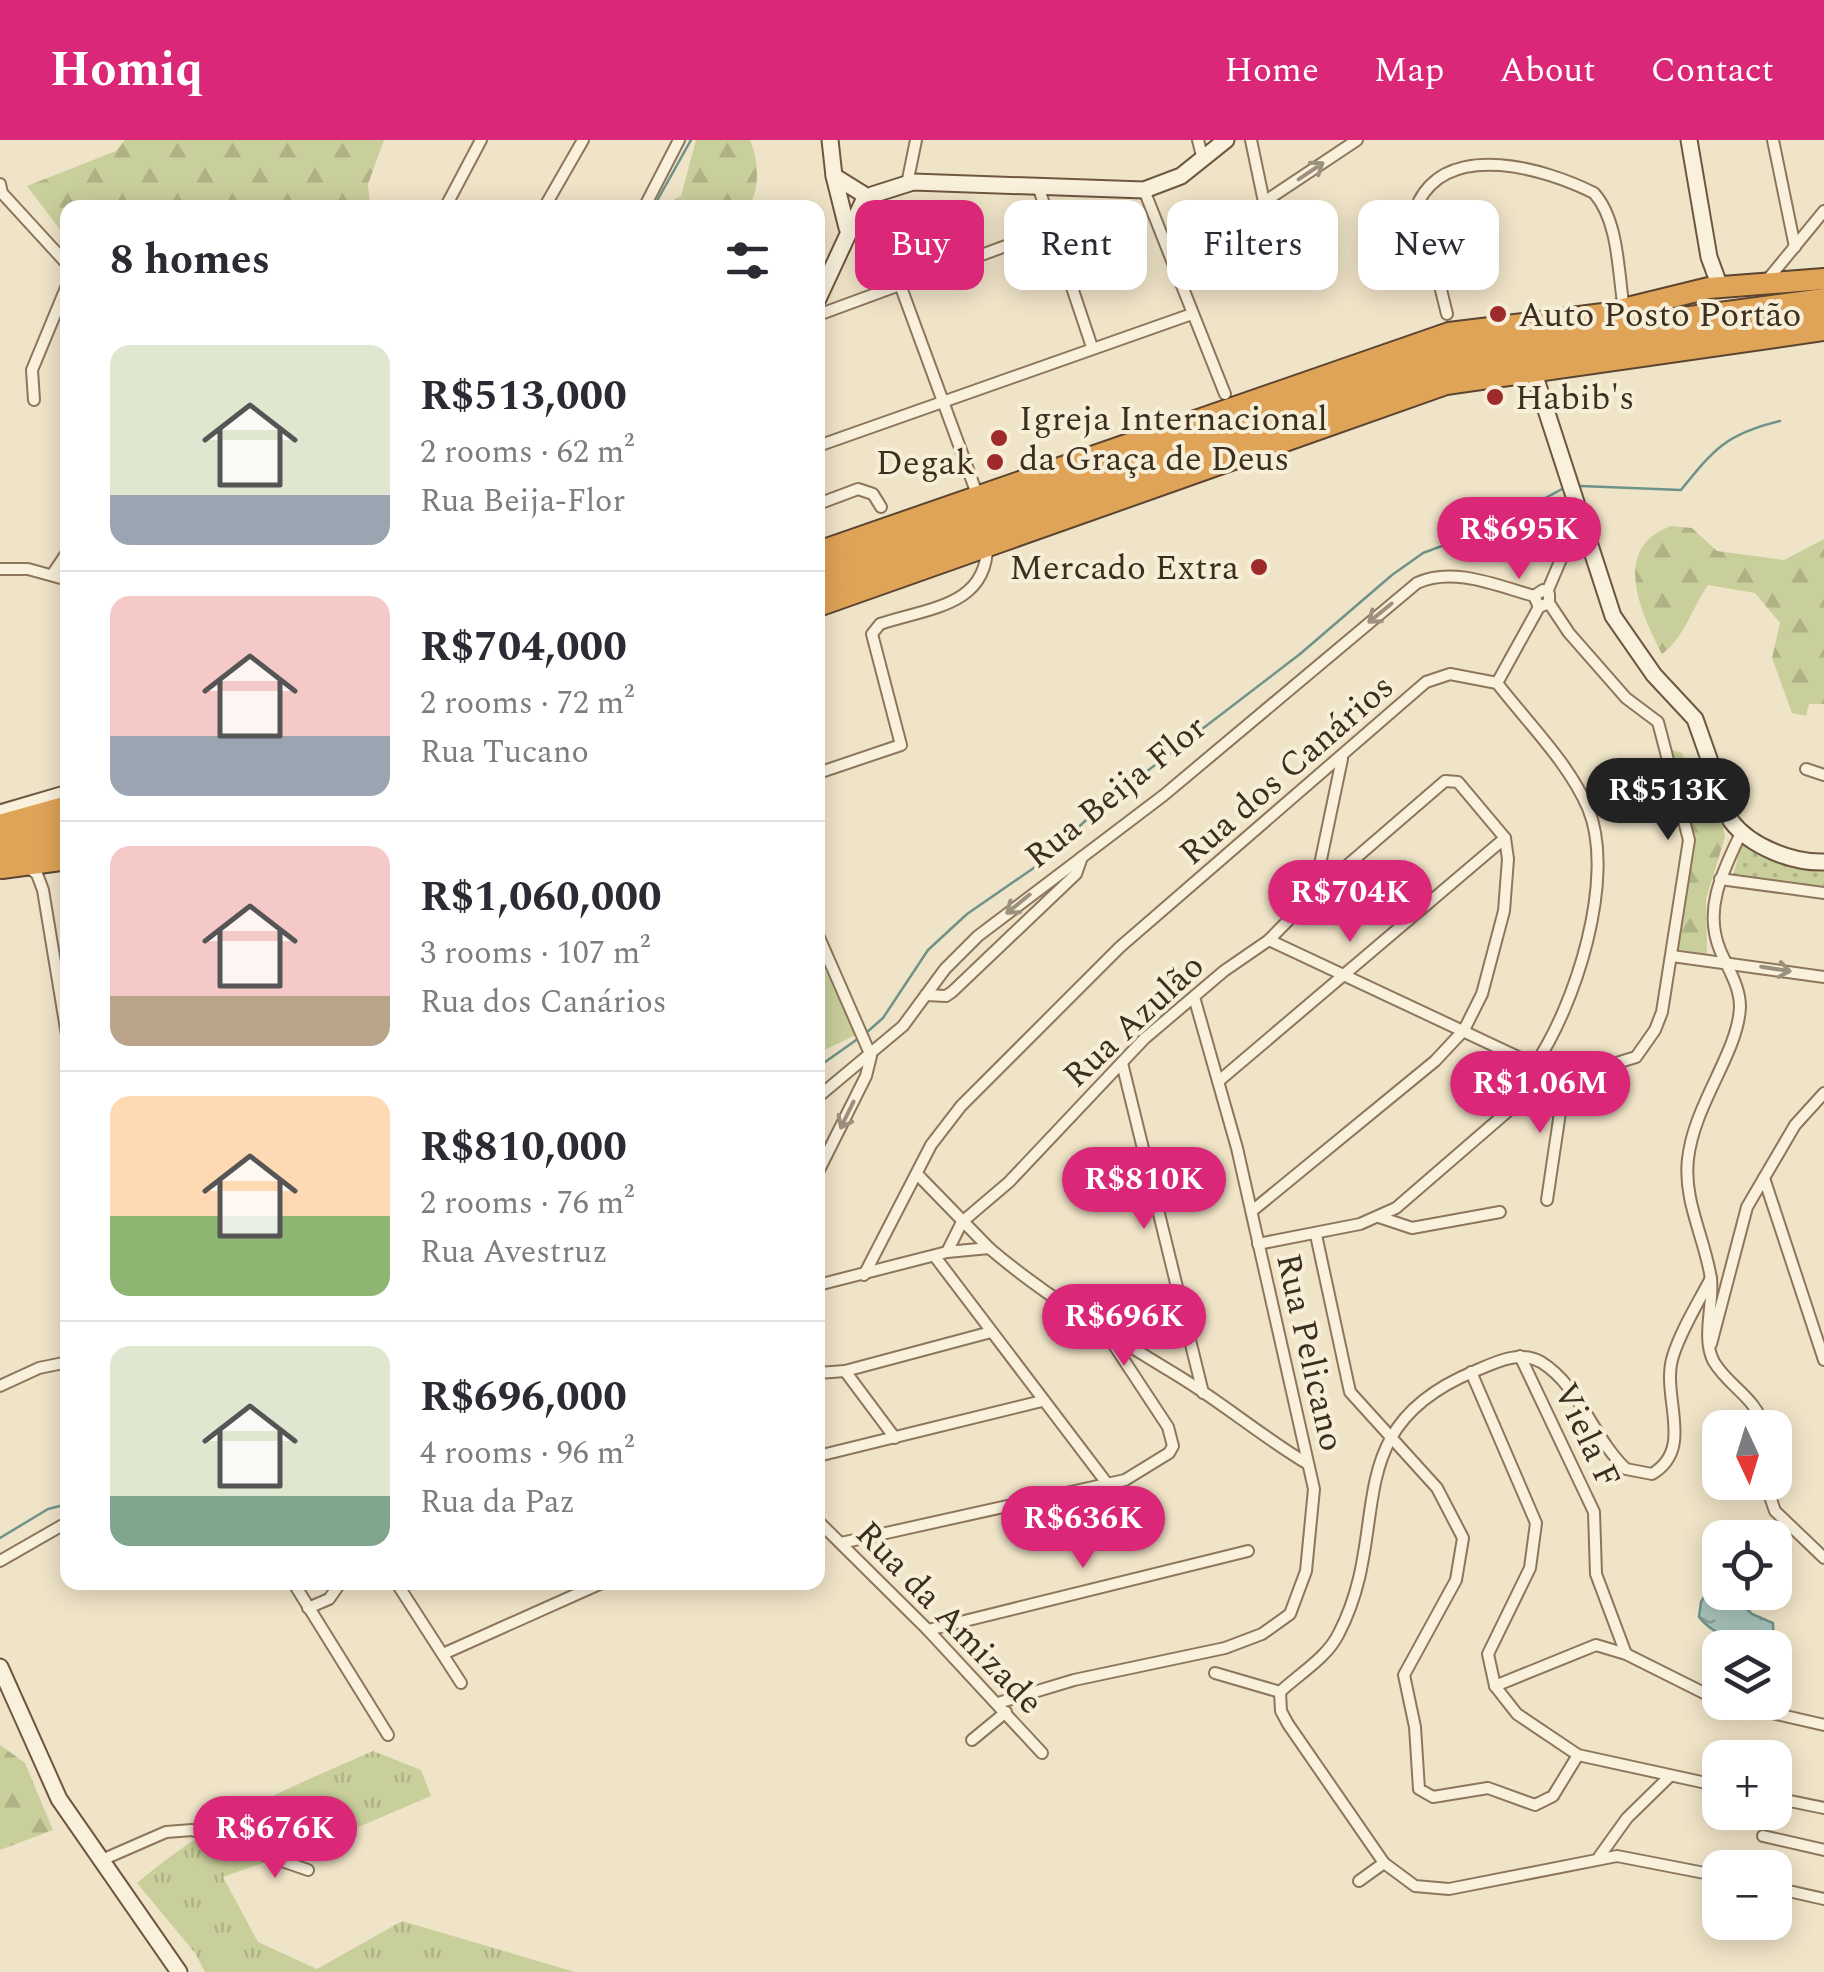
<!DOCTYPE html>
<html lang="en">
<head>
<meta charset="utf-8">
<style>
  :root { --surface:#fff; --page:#f7f7f7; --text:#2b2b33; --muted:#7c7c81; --line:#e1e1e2; --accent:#db2777 }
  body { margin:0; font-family:Spectral,serif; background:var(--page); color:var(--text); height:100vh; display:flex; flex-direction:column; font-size:38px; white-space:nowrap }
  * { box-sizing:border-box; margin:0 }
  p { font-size:32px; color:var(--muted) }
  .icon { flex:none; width:55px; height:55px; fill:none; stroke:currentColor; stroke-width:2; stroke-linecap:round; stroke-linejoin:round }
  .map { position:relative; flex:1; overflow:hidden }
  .side { position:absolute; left:60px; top:60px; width:765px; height:1390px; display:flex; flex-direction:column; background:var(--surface); border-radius:20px; box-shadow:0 5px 25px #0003 }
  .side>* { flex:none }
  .top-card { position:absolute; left:855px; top:60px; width:818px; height:90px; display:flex; gap:20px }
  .needle { width:65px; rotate:176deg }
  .tools { position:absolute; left:1702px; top:1270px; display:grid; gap:20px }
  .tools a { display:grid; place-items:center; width:90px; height:90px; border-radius:20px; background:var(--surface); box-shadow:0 5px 25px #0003; font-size:50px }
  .price { position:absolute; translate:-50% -85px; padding:0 22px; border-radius:35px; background:var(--accent); color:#fff; font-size:32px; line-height:65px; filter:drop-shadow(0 2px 5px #0008) }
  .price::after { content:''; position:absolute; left:50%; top:60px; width:30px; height:22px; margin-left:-15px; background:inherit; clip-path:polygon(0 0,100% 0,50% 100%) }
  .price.active { background:#222; color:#fff }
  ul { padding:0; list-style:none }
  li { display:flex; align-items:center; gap:30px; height:250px; padding:0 50px }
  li+li { border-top:2px solid var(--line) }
  li span { display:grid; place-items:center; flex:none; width:280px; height:200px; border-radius:20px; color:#555 }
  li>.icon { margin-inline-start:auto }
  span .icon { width:120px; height:120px; fill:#fffc; stroke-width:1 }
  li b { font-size:42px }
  h2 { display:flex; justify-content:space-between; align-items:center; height:120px; padding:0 50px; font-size:42px }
  .pill { padding:0 35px; border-radius:20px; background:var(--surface); box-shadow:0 5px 25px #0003; font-size:35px; line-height:90px }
  .pill.active { background:var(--accent); color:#fff }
  header { display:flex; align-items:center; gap:60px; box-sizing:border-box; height:140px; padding:0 50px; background:var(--accent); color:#fff }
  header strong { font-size:48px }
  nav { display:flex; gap:55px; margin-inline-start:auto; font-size:35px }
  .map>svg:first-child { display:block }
</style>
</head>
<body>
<header>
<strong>Homiq</strong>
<nav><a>Home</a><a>Map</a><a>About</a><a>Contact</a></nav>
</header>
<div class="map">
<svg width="1824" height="1832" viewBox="0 0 1824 1832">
  <defs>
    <pattern id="grass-tufts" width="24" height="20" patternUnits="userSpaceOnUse" patternTransform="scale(2.5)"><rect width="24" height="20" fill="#c9cf9b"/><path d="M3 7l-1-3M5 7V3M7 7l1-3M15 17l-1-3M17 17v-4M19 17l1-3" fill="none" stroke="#aeb285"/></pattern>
    <pattern id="forest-firs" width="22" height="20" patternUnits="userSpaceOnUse" patternTransform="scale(2.5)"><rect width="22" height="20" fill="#c9cf9b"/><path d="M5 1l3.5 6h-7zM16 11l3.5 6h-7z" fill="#aeb285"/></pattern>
    <pattern id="park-dots" width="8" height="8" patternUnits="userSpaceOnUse" patternTransform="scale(2.5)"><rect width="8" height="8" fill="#c9cf9b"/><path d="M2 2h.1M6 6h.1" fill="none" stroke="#aeb285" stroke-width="1.8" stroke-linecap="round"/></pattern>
    <pattern id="water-ripples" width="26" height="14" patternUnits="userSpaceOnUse" patternTransform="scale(2.5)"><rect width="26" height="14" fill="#a9c4bc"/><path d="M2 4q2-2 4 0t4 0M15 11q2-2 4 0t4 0" fill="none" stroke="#8ba098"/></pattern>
  </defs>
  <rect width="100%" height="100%" fill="#f0e4c8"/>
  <path fill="url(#grass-tufts)" d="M373 1611 421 1630 431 1656 335 1697 223 1737 258 1802 317 1829 402 1781 575 1832H205L195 1813 137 1743C213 1678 284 1650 373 1611Z"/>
  <g fill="url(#forest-firs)">
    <path d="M125 0H384L368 44 370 67 68 68 67 99 27 46 116 11Z"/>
    <path d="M696 0H750C759 21 760 48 749 67H662L681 56Z"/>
    <path d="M1671 386 1692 388 1717 411 1784 420 1824 399V564H1809L1806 576 1792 573 1772 518 1780 483 1755 453 1708 445C1692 468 1684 498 1662 514 1641 473 1610 408 1671 386Z"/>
    <path d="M1672 610 1682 613 1693 643 1717 664 1725 697 1706 759 1707 814 1677 809 1695 699Z"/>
    <path d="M0 1605 25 1623 53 1690 0 1710Z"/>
  </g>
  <path fill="url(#park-dots)" d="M1741 705 1805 730 1824 726V747L1733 736Z"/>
  <path fill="#c9cf9b" d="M818 815 856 895 818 913Z"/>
  <path fill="url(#water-ripples)" stroke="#6f938a" stroke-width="2.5" d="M1714 1440 1720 1452 1730 1453 1752 1474 1773 1483 1774 1504C1754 1513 1712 1494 1699 1477L1701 1462Z"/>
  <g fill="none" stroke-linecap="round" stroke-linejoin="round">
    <g stroke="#6f938a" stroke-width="2.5">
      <path d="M653 68 691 0"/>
      <path d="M1581 346 1681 350C1714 309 1726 294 1780 281"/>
      <path d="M866 893 883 878 928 810 967 774 1038 725 1099 668 1300 514 1392 435 1423 413 1490 388 1562 349"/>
      <path d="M818 927 859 898"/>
      <path d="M0 1398 48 1369 68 1364"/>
    </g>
    <defs>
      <g id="street">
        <path d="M1198 0 1203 20"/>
        <path d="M1251 0 1264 62V112"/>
        <path d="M1773 0 1795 107"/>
        <path d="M0 44 2 53 68 125"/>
        <path d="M907 44 916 0"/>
        <path d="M1038 46 1092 207"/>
        <path d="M1144 50 1225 254"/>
        <path d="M1264 62 1357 0"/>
        <path d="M870 63 977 354"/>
        <path d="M445 68 481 0"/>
        <path d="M544 68 583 0"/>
        <path d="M644 68 679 0"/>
        <path d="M1764 144 1824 71"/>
        <path d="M1447 174 1419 61C1451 0 1546 29 1594 53 1619 81 1618 133 1624 170"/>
        <path d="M818 175 1052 89"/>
        <path d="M34 260 32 230 68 143"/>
        <path d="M818 306 1192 174"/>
        <path d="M818 364 858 349 873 354 881 367"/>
        <path d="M0 429H28L68 440"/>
        <path d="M52 435 68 411"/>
        <path d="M1547 452 1579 377"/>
        <path d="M1497 543 1539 467"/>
        <path d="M1806 629 1824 635"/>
        <path d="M818 633 901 605 872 494 880 484C928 468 987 466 987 406"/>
        <path d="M1741 693C1723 731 1703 769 1720 810 1728 829 1740 846 1740 867 1738 913 1694 964 1688 1019 1683 1061 1705 1098 1711 1139 1714 1164 1701 1199 1714 1222 1729 1247 1756 1257 1764 1288"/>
        <path d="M26 726 37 734 43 750 68 901"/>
        <path d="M1720 739 1824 753"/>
        <path d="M1314 753 1342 619"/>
        <path d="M818 795 871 916 866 936 818 1032"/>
        <path d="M1269 800 1565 939 1636 917 1655 890 1662 872 1689 700 1658 582 1626 558 1569 493 1549 463V454L1543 450 1534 456 1539 467 1549 463"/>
        <path d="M1672 816 1824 837"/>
        <path d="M926 855 946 856 952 852 1076 734 1082 717"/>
        <path d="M1122 923 1203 1253"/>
        <path d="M1220 940 1505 698"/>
        <path d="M818 957 903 886 945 829 978 796 1164 655 1417 443C1453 426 1498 446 1534 456"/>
        <path d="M919 1036 989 1108"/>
        <path d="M1764 1038 1824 1220"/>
        <path d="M1547 1060 1565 939"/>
        <path d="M1379 1077 1412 1088 1500 1072"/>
        <path d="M1316 1095 1350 1252 1437 1348 1463 1398 1456 1440 1404 1535 1415 1587 1419 1649 1433 1657 1488 1648 1535 1665 1553 1656 1578 1615"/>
        <path d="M1258 1104 1360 1084 1396 1068 1551 934"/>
        <path d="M947 1112 962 1082 1009 1042 1144 899 1224 831 1269 800 1314 754 1445 641 1458 642 1505 698 1508 719 1504 771 1482 854 1464 890 1435 921 1252 1071"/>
        <path d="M936 1118 1106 1342"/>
        <path d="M864 1135 931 1005 961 966 1120 807 1426 542 1450 534 1497 543C1527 582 1568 622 1588 668 1617 737 1575 867 1534 926"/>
        <path d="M818 1145 947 1112 989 1108C1049 1159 1113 1196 1180 1237 1224 1264 1264 1298 1308 1324"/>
        <path d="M1711 1204 1747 1067 1795 985 1824 953"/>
        <path d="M1520 1216 1594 1372 1596 1434 1626 1514"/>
        <path d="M845 1231 895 1298"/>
        <path d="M1471 1232 1536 1383 1530 1428 1488 1514 1495 1546 1517 1574 1578 1615 1720 1646"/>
        <path d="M818 1233 845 1231 991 1192"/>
        <path d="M0 1246 39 1228 68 1222"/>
        <path d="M818 1316 1042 1261"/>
        <path d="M1765 1342 1775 1371 1824 1418"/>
        <path d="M818 1381 928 1490 1042 1613"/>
        <path d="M841 1403 1125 1340 1169 1313 1173 1306 1168 1287 1112 1202"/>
        <path d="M0 1421 68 1382"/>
        <path d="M293 1442 388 1595"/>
        <path d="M396 1442 461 1543"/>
        <path d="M308 1468 329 1459 341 1442"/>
        <path d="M928 1490 1248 1411"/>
        <path d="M443 1514 604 1442"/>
        <path d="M1215 1533 1280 1552"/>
        <path d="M1495 1546 1596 1505 1626 1514 1720 1561"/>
        <path d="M1280 1552C1300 1533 1327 1518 1339 1493 1394 1387 1334 1289 1475 1231 1496 1222 1519 1210 1541 1222 1580 1246 1593 1298 1626 1329L1652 1334C1696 1308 1660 1256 1673 1216 1681 1190 1698 1163 1711 1138"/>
        <path d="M1280 1552 1281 1571 1288 1584 1384 1723 1415 1746 1449 1749 1617 1716 1720 1736"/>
        <path d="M1724 1562 1824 1585"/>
        <path d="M998 1563 1074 1540 1225 1508 1262 1494 1290 1474 1306 1431 1314 1349 1237 1008 1194 857"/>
        <path d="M972 1600 1006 1572"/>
        <path d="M1775 1658 1824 1668"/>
        <path d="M1763 1696 1824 1710"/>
        <path d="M270 1714 289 1715"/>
        <path d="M1599 1717 1627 1678 1669 1637"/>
        <path d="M104 1719 166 1692 192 1690 308 1730"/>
        <path d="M1359 1741 1384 1723"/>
        <path d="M1775 1748 1824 1759"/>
      </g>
      <g id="secondary">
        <path d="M830 0 834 36 863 54"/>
        <path d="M1689 0 1709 117 1720 147"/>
        <path d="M834 36 847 88"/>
        <path d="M872 55 913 42 1144 50 1181 36 1226 0"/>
        <path d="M818 159 863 62"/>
        <path d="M1533 230 1613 476 1654 535 1695 579 1731 681C1751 707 1793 723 1824 722"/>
        <path d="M0 673 68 653"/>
        <path d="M0 1527 59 1659 179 1832"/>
      </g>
      <g id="highway">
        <path d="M818 412 1449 193 1603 174 1709 148 1824 139"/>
        <path d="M818 432 1411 221 1480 205 1824 159"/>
        <path d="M818 449 1438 230 1824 174"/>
        <path d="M818 466 1446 244 1824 190"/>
        <path d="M0 685 68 666"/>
        <path d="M0 703 68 684"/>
        <path d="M2 715 68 700"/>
        <path d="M2 728 68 719"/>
      </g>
    </defs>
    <use href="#street" stroke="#8d765c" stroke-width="14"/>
    <use href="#secondary" stroke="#6f573f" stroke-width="19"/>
    <use href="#highway" stroke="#5b4430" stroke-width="24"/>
    <use href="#street" stroke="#faf1dc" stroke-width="10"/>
    <use href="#secondary" stroke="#faf1dc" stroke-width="15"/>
    <use href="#highway" stroke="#e0a458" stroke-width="20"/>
  </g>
  <defs><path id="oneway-shaft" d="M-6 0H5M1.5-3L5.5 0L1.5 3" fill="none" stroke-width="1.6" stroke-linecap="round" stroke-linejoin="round" transform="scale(2.5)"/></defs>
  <g stroke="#9c907e">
    <use href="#oneway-shaft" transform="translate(1311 31) rotate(-34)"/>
    <use href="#oneway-shaft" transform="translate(1380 473) rotate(141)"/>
    <use href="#oneway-shaft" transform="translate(1018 764) rotate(141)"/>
    <use href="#oneway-shaft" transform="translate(1776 829) rotate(9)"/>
    <use href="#oneway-shaft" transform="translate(847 975) rotate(116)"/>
  </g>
  <g fill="#9e2a2b" stroke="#f7eed8" stroke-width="4">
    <circle cx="1498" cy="174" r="10"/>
    <circle cx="1495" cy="257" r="10"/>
    <circle cx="999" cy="298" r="10"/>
    <circle cx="995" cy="322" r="10"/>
    <circle cx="1259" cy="427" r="10"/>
  </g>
  <g text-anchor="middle" stroke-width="8" stroke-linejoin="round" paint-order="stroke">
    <g font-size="35" fill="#3d2e20" stroke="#f7eed8" text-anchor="start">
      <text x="1518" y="186">Auto Posto Portão</text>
      <text x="1515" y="269">Habib's</text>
      <text x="1019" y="290">Igreja Internacional<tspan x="1019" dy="40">da Graça de Deus</tspan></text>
      <text x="975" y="334" text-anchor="end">Degak</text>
      <text x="1239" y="439" text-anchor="end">Mercado Extra</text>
    </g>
    <g font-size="35" fill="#3d2e20" stroke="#f7eed8">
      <text transform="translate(1286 629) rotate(-41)" y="12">Rua dos Canários</text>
      <text transform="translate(1115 651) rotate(-39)" y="12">Rua Beija Flor</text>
      <text transform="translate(1133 880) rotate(-43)" y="12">Rua Azulão</text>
      <text transform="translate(1311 1212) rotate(77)" y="12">Rua Pelicano</text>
      <text transform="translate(1588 1295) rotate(65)" y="12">Viela F</text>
      <text transform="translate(950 1477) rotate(46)" y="12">Rua da Amizade</text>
    </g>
  </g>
</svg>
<div class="tools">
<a><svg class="needle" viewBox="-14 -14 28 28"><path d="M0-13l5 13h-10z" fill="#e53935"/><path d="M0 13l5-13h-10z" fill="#7c7c81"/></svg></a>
<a><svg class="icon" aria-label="locate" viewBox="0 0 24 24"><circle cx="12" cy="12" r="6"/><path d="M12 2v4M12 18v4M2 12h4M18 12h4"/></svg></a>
<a><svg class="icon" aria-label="layers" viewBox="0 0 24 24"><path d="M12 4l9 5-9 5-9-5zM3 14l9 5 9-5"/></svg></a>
<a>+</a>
<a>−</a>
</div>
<b class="price" style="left:1519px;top:442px">R$695K</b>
<b class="price active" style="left:1668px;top:703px">R$513K</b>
<b class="price" style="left:1350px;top:805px">R$704K</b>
<b class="price" style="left:1540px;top:996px">R$1.06M</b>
<b class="price" style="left:1144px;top:1092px">R$810K</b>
<b class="price" style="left:1124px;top:1229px">R$696K</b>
<b class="price" style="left:1083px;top:1431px">R$636K</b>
<b class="price" style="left:275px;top:1741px">R$676K</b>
<div class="top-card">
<a class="pill active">Buy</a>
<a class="pill">Rent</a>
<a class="pill">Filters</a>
<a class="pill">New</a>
</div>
<section class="side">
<h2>8 homes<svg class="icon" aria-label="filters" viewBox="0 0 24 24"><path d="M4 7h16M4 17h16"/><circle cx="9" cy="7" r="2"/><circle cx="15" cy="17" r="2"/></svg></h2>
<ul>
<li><span style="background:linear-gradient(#dfe7d0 75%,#9aa5b1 0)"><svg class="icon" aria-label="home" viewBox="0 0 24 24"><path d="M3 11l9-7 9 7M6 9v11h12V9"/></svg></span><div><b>R$513,000</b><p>2 rooms · 62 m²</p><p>Rua Beija-Flor</p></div></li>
<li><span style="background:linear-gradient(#f6c9c9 70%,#9aa5b1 0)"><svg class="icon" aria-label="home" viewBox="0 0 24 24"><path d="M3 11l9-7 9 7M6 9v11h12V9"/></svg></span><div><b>R$704,000</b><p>2 rooms · 72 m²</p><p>Rua Tucano</p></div></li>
<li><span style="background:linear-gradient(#f6c9c9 75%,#b9a48a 0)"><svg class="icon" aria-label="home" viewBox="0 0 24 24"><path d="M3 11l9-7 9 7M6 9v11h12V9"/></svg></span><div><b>R$1,060,000</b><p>3 rooms · 107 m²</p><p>Rua dos Canários</p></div></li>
<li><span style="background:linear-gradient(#ffd9b3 60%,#8fb573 0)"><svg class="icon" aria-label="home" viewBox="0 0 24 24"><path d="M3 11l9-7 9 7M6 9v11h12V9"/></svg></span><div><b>R$810,000</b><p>2 rooms · 76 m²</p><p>Rua Avestruz</p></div></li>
<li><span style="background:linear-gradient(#dfe7d0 75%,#7fa58c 0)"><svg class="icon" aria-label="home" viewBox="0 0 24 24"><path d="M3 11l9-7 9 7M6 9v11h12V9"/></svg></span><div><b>R$696,000</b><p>4 rooms · 96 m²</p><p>Rua da Paz</p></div></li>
</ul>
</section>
</div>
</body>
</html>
